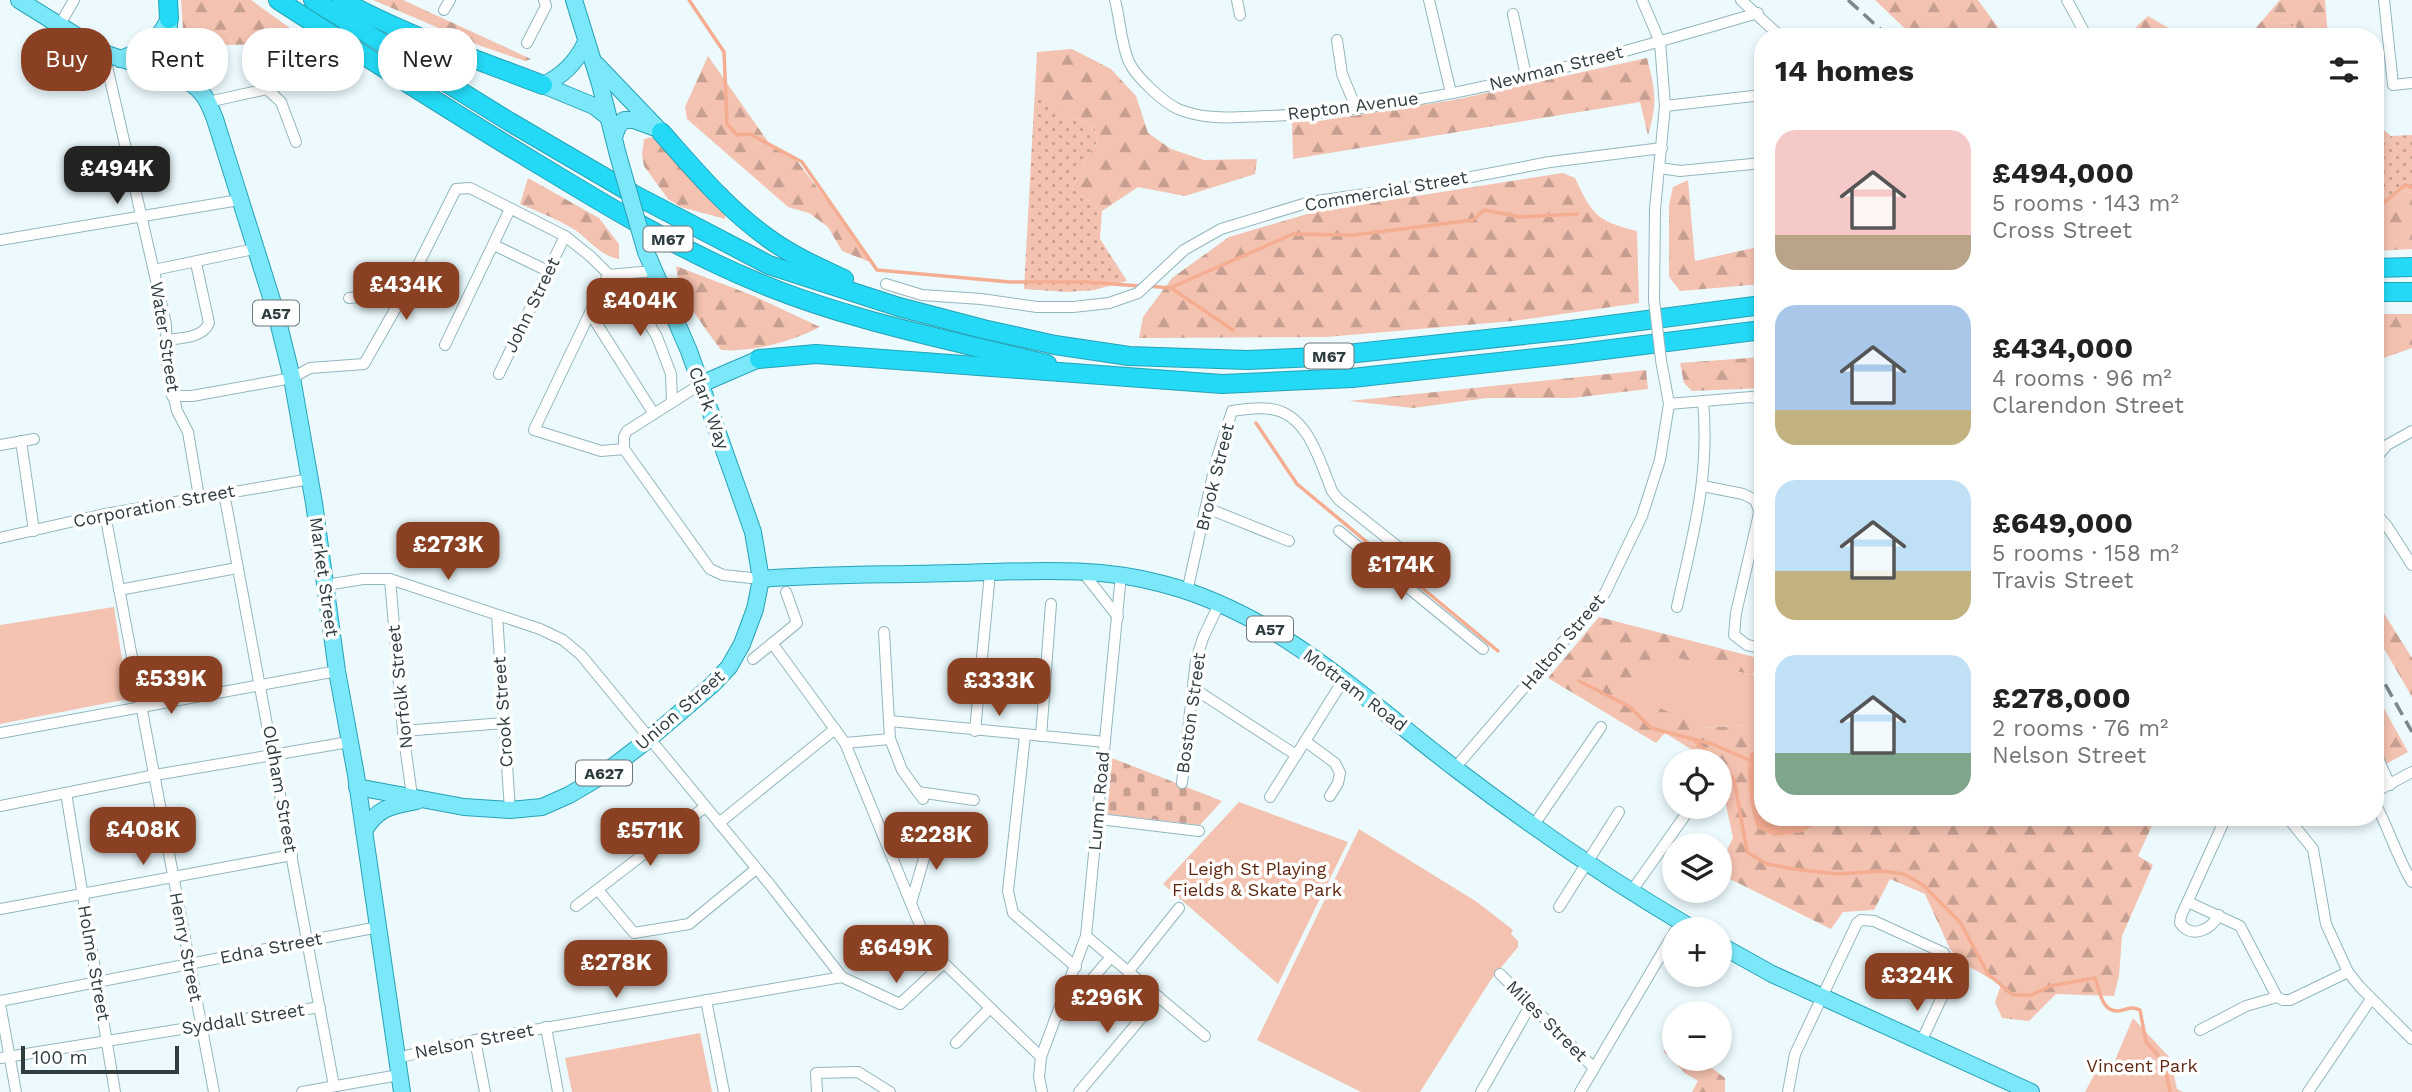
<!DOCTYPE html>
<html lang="en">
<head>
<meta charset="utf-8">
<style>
  :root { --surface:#fff; --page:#f6f6f6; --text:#222; --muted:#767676; --accent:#894023 }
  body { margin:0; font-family:"Work Sans",sans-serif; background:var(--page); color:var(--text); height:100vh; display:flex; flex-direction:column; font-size:26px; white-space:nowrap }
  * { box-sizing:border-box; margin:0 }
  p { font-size:23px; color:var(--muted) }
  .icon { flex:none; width:38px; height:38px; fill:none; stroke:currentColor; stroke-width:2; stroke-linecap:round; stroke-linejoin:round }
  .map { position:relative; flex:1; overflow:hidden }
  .panel { position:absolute; left:1754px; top:28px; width:630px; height:798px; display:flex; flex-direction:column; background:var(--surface); border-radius:28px; box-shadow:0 4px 10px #0003 }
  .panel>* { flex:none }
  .top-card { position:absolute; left:21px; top:28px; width:665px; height:63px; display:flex; gap:14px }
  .controls { position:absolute; left:1662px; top:749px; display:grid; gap:14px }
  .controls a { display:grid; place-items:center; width:70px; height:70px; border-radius:50%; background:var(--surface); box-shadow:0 4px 10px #0003; font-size:35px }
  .scale { position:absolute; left:21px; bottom:18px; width:158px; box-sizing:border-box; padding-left:7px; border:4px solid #2f3d41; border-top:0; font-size:19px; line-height:24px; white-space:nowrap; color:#2f3d41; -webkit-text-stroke:5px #fff; paint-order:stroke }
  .price { position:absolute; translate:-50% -60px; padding:0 16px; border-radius:14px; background:var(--accent); color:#fff; font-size:23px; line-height:46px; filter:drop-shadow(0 2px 4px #0008) }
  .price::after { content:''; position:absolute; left:50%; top:42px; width:21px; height:16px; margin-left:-10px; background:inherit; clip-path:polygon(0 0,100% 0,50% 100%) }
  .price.selected { background:#222; color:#fff }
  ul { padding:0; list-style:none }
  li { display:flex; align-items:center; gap:21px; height:175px; padding:0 21px }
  li span { display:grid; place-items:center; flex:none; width:196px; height:140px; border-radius:21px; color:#555 }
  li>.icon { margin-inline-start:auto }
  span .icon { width:84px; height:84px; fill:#fffc; stroke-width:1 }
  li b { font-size:30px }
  h2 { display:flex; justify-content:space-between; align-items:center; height:84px; padding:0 21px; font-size:30px }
  .pill { padding:0 24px; border-radius:28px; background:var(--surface); box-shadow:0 4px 10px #0003; font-size:24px; line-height:63px }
  .pill.selected { background:var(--accent); color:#fff }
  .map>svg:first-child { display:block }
</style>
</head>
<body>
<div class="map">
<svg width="2412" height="1092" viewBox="0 0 2412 1092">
  <defs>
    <pattern id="grass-dots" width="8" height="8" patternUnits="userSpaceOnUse" patternTransform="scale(1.75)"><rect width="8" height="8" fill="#f4c2b0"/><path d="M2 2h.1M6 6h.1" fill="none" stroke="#c69f91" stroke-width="1.8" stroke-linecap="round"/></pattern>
    <pattern id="forest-firs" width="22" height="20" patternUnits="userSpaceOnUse" patternTransform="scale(1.75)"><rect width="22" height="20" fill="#f4c2b0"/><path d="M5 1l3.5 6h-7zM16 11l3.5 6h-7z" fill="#c69f91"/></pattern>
    <pattern id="cemetery-stones" width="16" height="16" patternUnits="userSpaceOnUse" patternTransform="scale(1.75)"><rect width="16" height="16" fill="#f4c2b0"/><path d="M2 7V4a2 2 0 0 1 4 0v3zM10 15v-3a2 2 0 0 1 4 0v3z" fill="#c69f91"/></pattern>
  </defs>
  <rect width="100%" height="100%" fill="#ecfafd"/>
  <g fill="url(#grass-dots)">
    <path d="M2281 23 2293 24 2307 37H2271Z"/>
    <path d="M1035 89 1051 102 1063 121 1079 119 1095 128 1097 142 1088 155 1072 188 1102 211 1100 239 1127 281 1094 290 1067 292 1024 289Z"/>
    <path d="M2412 135V193L2403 191 2375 203V148L2391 136Z"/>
  </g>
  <g fill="url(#forest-firs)">
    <path d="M181 0H251L297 33 285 43 200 46 183 28Z"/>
    <path d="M373 0H403L531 59 525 61 481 46Z"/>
    <path d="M1875 0H1978L2005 37H1914Z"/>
    <path d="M2280 0H2325L2328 37H2307L2293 24 2281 23 2271 37H2248Z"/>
    <path d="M2148 16 2184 37H2125Z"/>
    <path d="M1072 49 1111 69 1136 96 1148 133 1171 149 1204 160 1257 159 1255 174 1185 196 1138 187 1102 211 1072 188 1088 155 1097 142 1095 128 1079 119 1063 122 1051 102 1035 89 1037 52Z"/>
    <path d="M708 56 771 146 797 161 875 264 842 251 828 227 809 213 788 207 687 119 685 107Z"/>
    <path d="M1647 58C1655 90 1658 102 1648 135L1640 102 1293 159 1292 122 1319 121 1454 100Z"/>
    <path d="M2375 123 2391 136 2375 148Z"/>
    <path d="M652 137 725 214V219L681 207 668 199 644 166 642 155 644 139Z"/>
    <path d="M1563 173 1575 178C1592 214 1596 221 1637 231L1639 303 1513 321 1326 337 1139 338 1143 317 1172 278 1229 237 1314 212Z"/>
    <path d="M528 178 599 218 619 244V259C599 256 588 237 570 227 554 218 537 211 520 204Z"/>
    <path d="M1688 180 1695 261 1762 246V284L1680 291 1669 277V205L1673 187Z"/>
    <path d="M2403 191 2412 193V249L2375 251V203Z"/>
    <path d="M676 266 754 296 820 327C794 341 750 353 721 350 703 325 679 297 676 266Z"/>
    <path d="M2375 314H2412V348L2375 361Z"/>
    <path d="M1762 357V388L1692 391 1684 383 1680 363Z"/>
    <path d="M1646 370 1648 389 1572 398H1487L1413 408 1349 401Z"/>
    <path d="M2375 599 2412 658V697L2375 633Z"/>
    <path d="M1599 617 1758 658 1753 675 1660 655 1703 728 1762 724V744L1750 753 1757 828 1803 832 1828 817H2156L2138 856 2153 865 2122 936 2119 976 2114 996 2056 994 2029 1021 2002 1018 1995 1002 2001 985 1963 963 1950 949 1925 894 1890 879 1874 910 1843 912 1831 929 1720 874V864L1733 838 1720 777V761H1710L1665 733 1656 743 1548 678Z"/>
    <path d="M2375 692 2408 752 2386 764 2375 740Z"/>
    <path d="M1671 1036 1675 1039V1059H1700L1725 1078V1092H1692L1698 1081 1685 1073 1664 1052Z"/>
  </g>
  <path fill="url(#cemetery-stones)" d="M1112 758 1222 801 1200 825 1107 814Z"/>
  <g fill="#f4c2b0">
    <path d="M114 607 128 699 0 724V625Z"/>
    <path d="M1660 654 1753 675 1762 682V724L1703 728 1627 693Z"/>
    <path d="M1239 802 1348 842 1278 984 1163 884Z"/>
    <path d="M1359 829 1477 902 1513 930 1511 934 1518 941V947L1490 981 1420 1092H1361L1257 1040Z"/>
    <path d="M2133 1018 2170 1058 2177 1089 2183 1092H2085L2095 1073 2110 1072Z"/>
    <path d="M700 1033 712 1092H572L565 1058Z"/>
  </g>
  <path fill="#f5ad92" d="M1762 744V817H1828L1803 832 1774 836 1757 828C1749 802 1746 780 1750 753Z"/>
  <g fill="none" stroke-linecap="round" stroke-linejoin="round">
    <g stroke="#f5ad92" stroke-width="3.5">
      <path d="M689 0 724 52 727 124 737 135 750 134 802 162 877 270 1010 282H1086L1140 286"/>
      <path d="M2375 210 2405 185 2412 187"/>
      <path d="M1148 286 1170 288 1293 234 1354 235 1473 220 1484 210 1521 217 1577 214"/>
      <path d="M1171 288 1233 330"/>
      <path d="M1256 423 1297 484 1498 651"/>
      <path d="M1579 681 1630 707 1651 728 1712 744 1749 760"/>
      <path d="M1695 741 1716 761"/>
      <path d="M1720 765 1734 779 1747 852 1767 864 1794 869 1837 874 1882 871 1904 874 1923 885 1960 922 1988 974 2013 995H2032L2050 986 2095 978C2100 992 2102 1016 2123 1010 2130 1008 2133 1007 2140 1010L2146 1042 2157 1054 2165 1068 2170 1092"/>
    </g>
    <defs>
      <g id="street">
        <path d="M1115 0C1120 19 1121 44 1129 62 1136 77 1163 102 1178 109 1207 121 1237 117 1267 116 1434 110 1598 59 1758 13"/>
        <path d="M1237 0 1240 15"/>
        <path d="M1429 0 1451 93"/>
        <path d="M1642 0 1660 42 1665 106 1655 209 1654 300"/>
        <path d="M1741 0 1781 37"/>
        <path d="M2067 0 2087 37"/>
        <path d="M2384 0 2393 85 2412 83"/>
        <path d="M444 10 450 0"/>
        <path d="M1513 14 1526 76"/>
        <path d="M59 26 74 0"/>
        <path d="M1337 40 1342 74 1356 108"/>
        <path d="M527 43 546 6 544 0"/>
        <path d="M104 53 166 324 167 366 177 411 188 432 199 497"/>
        <path d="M267 89 281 102 296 142"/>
        <path d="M208 102 267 89 295 80"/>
        <path d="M1665 106 1762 95"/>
        <path d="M1660 168 1680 171 1762 163"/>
        <path d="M0 240 239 200"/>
        <path d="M494 245 550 272"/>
        <path d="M154 270 254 249"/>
        <path d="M608 275 534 430 601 451 624 449"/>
        <path d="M608 275 653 271"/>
        <path d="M886 284 922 295 981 299 1037 307H1073L1109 303 1138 293 1184 250 1221 229 1310 202 1434 184 1550 162 1662 148"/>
        <path d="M349 298 379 295 401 299"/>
        <path d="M590 313 654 414"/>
        <path d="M166 340C181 338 203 338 209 323L196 263"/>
        <path d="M445 345 510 209"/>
        <path d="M499 374 565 236"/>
        <path d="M172 396H192L292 378 310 368 364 364 401 299 456 189 470 188 565 236 590 256 635 300 657 337 671 374 672 402"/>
        <path d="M1669 404 1751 397 1762 399"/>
        <path d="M21 441 34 531"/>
        <path d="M0 445 34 439"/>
        <path d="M624 449 710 569 723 575 761 579"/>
        <path d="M624 449V437L627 431 701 384"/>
        <path d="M2375 459 2387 445 2412 431"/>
        <path d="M1703 486 1743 494 1755 500 1759 510 1758 518 1736 613 1734 635 1747 645 1762 648"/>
        <path d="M224 493 334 1086"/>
        <path d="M1207 508 1289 541"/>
        <path d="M2375 513 2387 526 2412 565"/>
        <path d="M105 514C142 706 177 899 214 1092"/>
        <path d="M1339 531 1483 649"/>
        <path d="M0 538 105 514 310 479"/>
        <path d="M1082 571 1118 617"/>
        <path d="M390 579 403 731 412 796"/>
        <path d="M326 585 363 579H390L540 629 563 640 581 655 771 886 842 977 900 1004 944 963"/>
        <path d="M119 590 237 568"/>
        <path d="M1187 592 1216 461 1232 411C1245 409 1259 407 1271 409 1308 414 1320 462 1332 491L1338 499 1397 546 1398 552 1384 568"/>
        <path d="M1677 607C1693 534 1710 477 1703 401"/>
        <path d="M497 615 510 810"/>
        <path d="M772 643 845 743 926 940 944 963 1041 1057"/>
        <path d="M753 659 797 623 786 592"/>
        <path d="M1193 688 1296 755"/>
        <path d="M890 721 1105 742"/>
        <path d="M403 731 504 723"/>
        <path d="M975 731 990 573"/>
        <path d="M0 733 337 671"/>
        <path d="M1025 736 1008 891 1013 913 1076 967"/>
        <path d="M1041 736 1051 604"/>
        <path d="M890 739 902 770 923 799"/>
        <path d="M1305 741 1335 763 1340 773 1338 783 1330 796"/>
        <path d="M845 743 890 739 884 632"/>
        <path d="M2375 752 2390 785"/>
        <path d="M1455 768 1605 593 1642 516 1660 460 1669 404 1661 360"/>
        <path d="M1182 783 1196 660 1203 638 1219 604"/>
        <path d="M918 792 974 800"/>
        <path d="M2375 792 2412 772"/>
        <path d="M66 793 115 1092"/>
        <path d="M1270 797 1344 679"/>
        <path d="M2375 803C2389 829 2397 857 2412 882"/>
        <path d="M0 806 155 775 349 742"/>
        <path d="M2287 817 2313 849 2326 924 2348 972 2360 987 2412 1039"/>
        <path d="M1099 819 1199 831"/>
        <path d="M719 823 835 729"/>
        <path d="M1533 826 1601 727"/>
        <path d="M598 890 634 933 689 924 756 869"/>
        <path d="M1631 892 1691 807"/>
        <path d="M2188 902 2240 926 2277 997"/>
        <path d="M911 903 932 831"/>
        <path d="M576 906 705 807"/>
        <path d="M1559 907 1619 812"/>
        <path d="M0 909 292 855"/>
        <path d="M2219 915C2211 929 2192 940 2180 923L2181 916 2226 817"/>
        <path d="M1086 936 1205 1036"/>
        <path d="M1128 972 1179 908"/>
        <path d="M1500 974 1594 1068"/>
        <path d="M706 1000 724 1092"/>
        <path d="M0 1001 378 927"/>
        <path d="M0 1004 16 1092"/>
        <path d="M1061 1015 1111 957"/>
        <path d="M546 1027 558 1092"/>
        <path d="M2200 1030 2246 1006 2277 997 2283 1000H2290L2348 972"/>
        <path d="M475 1040 485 1092"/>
        <path d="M1921 1042 1942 997"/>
        <path d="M956 1043 990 1008"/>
        <path d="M0 1058 320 1007"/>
        <path d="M396 1058 475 1040 842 977"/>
        <path d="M302 1092 399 1075"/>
        <path d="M817 1092 816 1073 858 1072 890 1092"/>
        <path d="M1042 1092 1039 1077 1041 1057 1086 936 1121 575"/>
        <path d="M1079 1092 1159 997"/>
        <path d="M1481 1092 1530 1006"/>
        <path d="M1580 1092 1675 931"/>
        <path d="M1788 1092 1795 1054 1857 923 1861 920 1874 921 1944 953"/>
        <path d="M2308 1092 2371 999"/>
      </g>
      <g id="primary">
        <path d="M19 0 104 53 187 81C204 91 208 101 215 119L276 313 292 378 314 503 337 671 356 775 402 1092"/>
        <path d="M574 0 600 84 618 155"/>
        <path d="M120 59C147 49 155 46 169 19"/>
        <path d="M596 64 661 132"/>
        <path d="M164 73 168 58 169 21"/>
        <path d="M543 85 594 106 608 117"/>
        <path d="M543 85C563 76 577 61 586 42"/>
        <path d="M614 137 618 126 624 120H634L653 127"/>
        <path d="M701 384 759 359"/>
        <path d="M761 579C824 574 888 575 952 573 1023 572 1093 565 1163 584 1279 614 1364 699 1456 769 1532 827 1611 881 1693 929"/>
        <path d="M357 787 464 807 510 810 542 807 569 795 598 778 649 739 712 685 729 667 742 644 755 609 761 579 753 532 689 351 646 252"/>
        <path d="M364 831C378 807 391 806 417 801"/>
        <path d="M1720 945 1772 974 2031 1092"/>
      </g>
      <g id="highway">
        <path d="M168 0 169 19"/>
        <path d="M278 0C366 57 453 113 543 167 612 209 682 251 757 282 849 321 951 340 1047 364"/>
        <path d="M313 0 510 122 633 194 769 265 899 307 983 329 1055 345 1129 356 1247 360 1319 357 1571 330 1762 305"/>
        <path d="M341 0C405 35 475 59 543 85"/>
        <path d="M661 132C694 169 727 209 768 238 791 255 818 267 844 279"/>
        <path d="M2375 268 2412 267"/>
        <path d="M2375 292H2412"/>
        <path d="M759 359 816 354 1222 384 1352 378 1572 354 1762 330"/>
      </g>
    </defs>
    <use href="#street" stroke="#93b6be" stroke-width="12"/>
    <use href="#primary" stroke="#27a2b6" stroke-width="18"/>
    <use href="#highway" stroke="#27a2b6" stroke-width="20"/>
    <use href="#street" stroke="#fff" stroke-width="10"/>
    <use href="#primary" stroke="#7be8f9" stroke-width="16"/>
    <use href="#highway" stroke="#23d9f5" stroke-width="18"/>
    <g stroke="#7b898c" stroke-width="3.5" stroke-dasharray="14 7" stroke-linecap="butt">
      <path d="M1848 0 1889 37"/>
      <path d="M2375 666 2412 732"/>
    </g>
    <defs>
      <path id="street-bridge" d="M1654 300 1661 360"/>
      <path id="primary-bridge" d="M618 155 646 252"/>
    </defs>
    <use href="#street-bridge" stroke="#93b6be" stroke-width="12" stroke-linecap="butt"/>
    <use href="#primary-bridge" stroke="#27a2b6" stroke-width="18" stroke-linecap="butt"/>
    <use href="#street-bridge" stroke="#fff" stroke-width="10"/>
    <use href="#primary-bridge" stroke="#7be8f9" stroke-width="16"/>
  </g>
  <g text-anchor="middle" stroke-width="7" stroke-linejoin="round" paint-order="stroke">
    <g fill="#fff" stroke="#6d777a" stroke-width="2">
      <rect x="643.5" y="226.5" width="49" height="25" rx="5"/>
      <rect x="253" y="300.5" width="46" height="25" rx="5"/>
      <rect x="1304.5" y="343.5" width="49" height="25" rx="5"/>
      <rect x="1247" y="616.5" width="46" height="25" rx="5"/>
      <rect x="576" y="760.5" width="56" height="25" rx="5"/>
    </g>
    <g font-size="16" font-weight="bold" fill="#2f3d41">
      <text x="668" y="245">M67</text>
      <text x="276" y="319">A57</text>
      <text x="1329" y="362">M67</text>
      <text x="1270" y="635">A57</text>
      <text x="604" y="779">A627</text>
    </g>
    <g font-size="18" fill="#2f3d41" stroke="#fff">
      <text transform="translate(1556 68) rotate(-14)" y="6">Newman Street</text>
      <text transform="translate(1353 106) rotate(-7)" y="6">Repton Avenue</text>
      <text transform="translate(1386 191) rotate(-10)" y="6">Commercial Street</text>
      <text transform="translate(532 305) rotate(-64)" y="6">John Street</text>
      <text transform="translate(165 337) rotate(81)" y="6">Water Street</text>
      <text transform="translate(709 408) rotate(70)" y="6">Clark Way</text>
      <text transform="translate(1215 477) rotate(-76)" y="6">Brook Street</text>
      <text transform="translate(154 506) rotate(-11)" y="6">Corporation Street</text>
      <text transform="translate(324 577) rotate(82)" y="6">Market Street</text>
      <text transform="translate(1563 642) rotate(-50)" y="6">Halton Street</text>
      <text transform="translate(400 687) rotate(-96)" y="6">Norfolk Street</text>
      <text transform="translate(1355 690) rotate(37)" y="6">Mottram Road</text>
      <text transform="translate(680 710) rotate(-41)" y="6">Union Street</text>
      <text transform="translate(503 712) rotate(-94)" y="6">Crook Street</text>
      <text transform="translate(1191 713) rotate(-82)" y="6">Boston Street</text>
      <text transform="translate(280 789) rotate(80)" y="6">Oldham Street</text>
      <text transform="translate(1099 801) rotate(-85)" y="6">Lumn Road</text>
      <text transform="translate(186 947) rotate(79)" y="6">Henry Street</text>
      <text transform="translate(271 948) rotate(-11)" y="6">Edna Street</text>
      <text transform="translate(94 963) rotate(80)" y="6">Holme Street</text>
      <text transform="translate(243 1019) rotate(-9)" y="6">Syddall Street</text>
      <text transform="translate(1547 1021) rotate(45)" y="6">Miles Street</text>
      <text transform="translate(474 1041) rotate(-11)" y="6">Nelson Street</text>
    </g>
    <g font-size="18" fill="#602812" stroke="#fff">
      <text x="1257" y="875">Leigh St Playing<tspan x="1257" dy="21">Fields &amp; Skate Park</tspan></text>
      <text x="2142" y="1072">Vincent Park</text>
    </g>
  </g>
</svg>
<div class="controls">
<a><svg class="icon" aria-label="locate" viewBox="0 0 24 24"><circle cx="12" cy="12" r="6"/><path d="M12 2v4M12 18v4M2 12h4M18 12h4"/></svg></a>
<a><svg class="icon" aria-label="layers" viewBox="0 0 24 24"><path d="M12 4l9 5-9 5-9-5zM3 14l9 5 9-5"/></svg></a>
<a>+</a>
<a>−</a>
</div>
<div class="scale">100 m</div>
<b class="price selected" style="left:117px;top:206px">£494K</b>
<b class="price" style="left:406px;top:322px">£434K</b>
<b class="price" style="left:640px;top:338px">£404K</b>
<b class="price" style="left:448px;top:582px">£273K</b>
<b class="price" style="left:1401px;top:602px">£174K</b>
<b class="price" style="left:171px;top:716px">£539K</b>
<b class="price" style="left:999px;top:718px">£333K</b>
<b class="price" style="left:143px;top:867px">£408K</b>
<b class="price" style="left:650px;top:868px">£571K</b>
<b class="price" style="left:936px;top:872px">£228K</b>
<b class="price" style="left:896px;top:985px">£649K</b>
<b class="price" style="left:616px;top:1000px">£278K</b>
<b class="price" style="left:1917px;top:1013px">£324K</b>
<b class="price" style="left:1107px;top:1035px">£296K</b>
<div class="top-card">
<a class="pill selected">Buy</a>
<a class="pill">Rent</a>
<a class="pill">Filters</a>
<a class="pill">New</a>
</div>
<section class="panel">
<h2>14 homes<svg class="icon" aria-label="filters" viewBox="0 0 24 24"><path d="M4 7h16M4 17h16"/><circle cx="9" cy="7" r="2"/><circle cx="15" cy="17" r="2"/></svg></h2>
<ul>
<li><span style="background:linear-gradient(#f6c9c9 75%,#b9a48a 0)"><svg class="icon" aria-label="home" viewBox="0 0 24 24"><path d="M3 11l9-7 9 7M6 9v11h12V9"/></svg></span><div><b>£494,000</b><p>5 rooms · 143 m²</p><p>Cross Street</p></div></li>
<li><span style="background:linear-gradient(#a9c7e8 75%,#c2b280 0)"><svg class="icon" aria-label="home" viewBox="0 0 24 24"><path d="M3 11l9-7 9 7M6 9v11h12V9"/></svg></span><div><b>£434,000</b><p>4 rooms · 96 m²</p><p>Clarendon Street</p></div></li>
<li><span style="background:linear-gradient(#bfe0f5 65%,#c2b280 0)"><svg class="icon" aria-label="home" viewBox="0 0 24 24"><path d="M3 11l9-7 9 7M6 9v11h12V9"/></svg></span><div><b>£649,000</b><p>5 rooms · 158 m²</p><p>Travis Street</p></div></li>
<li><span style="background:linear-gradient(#bfe0f5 70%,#7fa58c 0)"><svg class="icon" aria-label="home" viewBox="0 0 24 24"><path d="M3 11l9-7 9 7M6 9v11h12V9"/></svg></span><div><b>£278,000</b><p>2 rooms · 76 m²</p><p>Nelson Street</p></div></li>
</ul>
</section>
</div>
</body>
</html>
